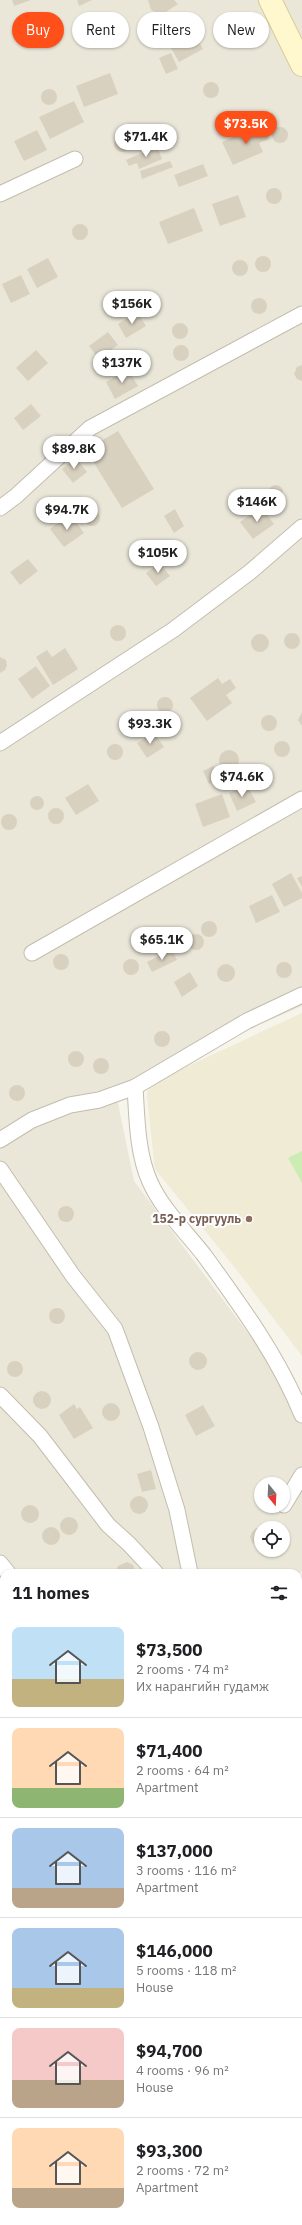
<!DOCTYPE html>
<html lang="en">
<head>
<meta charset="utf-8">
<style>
  :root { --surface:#fff; --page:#f2f2f2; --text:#202124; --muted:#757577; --line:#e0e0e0; --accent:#ff501a }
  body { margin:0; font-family:"IBM Plex Sans",sans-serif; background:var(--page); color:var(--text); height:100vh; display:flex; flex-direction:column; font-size:15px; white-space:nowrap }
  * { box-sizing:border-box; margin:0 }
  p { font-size:13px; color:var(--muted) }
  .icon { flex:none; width:22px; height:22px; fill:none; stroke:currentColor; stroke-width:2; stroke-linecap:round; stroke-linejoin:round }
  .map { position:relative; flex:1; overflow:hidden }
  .side { position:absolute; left:0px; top:1569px; width:302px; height:656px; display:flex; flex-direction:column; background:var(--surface); border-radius:12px 12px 0 0; box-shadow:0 1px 3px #0004 }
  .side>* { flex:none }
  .banner { position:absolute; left:12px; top:12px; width:278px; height:36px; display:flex; gap:8px }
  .needle { width:26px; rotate:162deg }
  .controls { position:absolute; left:254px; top:1477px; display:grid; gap:8px }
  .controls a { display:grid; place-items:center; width:36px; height:36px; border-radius:50%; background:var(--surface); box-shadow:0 1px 3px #0004; font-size:20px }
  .price { position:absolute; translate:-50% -34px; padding:0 9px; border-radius:14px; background:#fff; color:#222; font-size:13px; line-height:26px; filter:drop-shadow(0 1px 2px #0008) }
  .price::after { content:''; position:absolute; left:50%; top:24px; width:12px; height:9px; margin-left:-6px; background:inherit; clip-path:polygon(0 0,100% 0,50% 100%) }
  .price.active { background:var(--accent); color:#fff }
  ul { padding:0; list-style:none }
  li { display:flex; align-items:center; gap:12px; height:100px; padding:0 12px }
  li+li { border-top:1px solid var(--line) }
  li span { display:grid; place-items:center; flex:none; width:112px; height:80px; border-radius:8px; color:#555 }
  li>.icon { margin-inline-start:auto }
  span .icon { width:48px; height:48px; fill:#fffc; stroke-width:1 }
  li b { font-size:17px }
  h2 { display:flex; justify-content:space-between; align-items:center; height:48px; padding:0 12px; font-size:17px }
  .chip { padding:0 14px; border-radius:18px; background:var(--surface); box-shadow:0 1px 3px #0004; font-size:14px; line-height:36px }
  .chip.active { background:var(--accent); color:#fff }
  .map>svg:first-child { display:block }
</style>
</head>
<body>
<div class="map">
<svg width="302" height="2225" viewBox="0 0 302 2225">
  <rect width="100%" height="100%" fill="#f6f4eb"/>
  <path fill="#eae7d9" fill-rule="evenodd" d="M0 0H302V1006L115 1089 134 1181 302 1405V1571L298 1574 4 1573V1783L0 1778ZM261 1484H283V1506H261ZM261 1528H283V1550H261Z"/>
  <path fill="#f0ebd5" d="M302 1013V1356L236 1269 155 1169 147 1096 148 1090 154 1084 173 1073Z"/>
  <path fill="#cdecb3" d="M302 1151V1183L288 1158Z"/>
  <g fill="#d9d1c0">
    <path d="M12 0H31L14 6Z"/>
    <path d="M77 0H92L79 6Z"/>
    <path d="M148 0H174L178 4 161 15 151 10Z"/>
    <path d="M187 21 203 49 179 62 163 34Z"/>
    <path d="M171 53 178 69 166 74 159 58Z"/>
    <path d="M110 73 118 94 84 107 76 86Z"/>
    <circle cx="211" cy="90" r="8"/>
    <circle cx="49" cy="97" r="8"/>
    <path d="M74 101 84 122 50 139 39 117Z"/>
    <path d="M262 125 269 139 259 143 263 152 233 165 222 142Z"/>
    <circle cx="280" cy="135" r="8"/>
    <path d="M37 130 47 150 24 161 14 141Z"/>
    <circle cx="122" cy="144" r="8"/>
    <path d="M157 146 162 159 139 169 137 163 129 166 126 160Z"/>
    <path d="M170 161 173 167 142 179 140 171Z"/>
    <path d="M203 164 208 176 179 187 174 175Z"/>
    <circle cx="274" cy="196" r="8"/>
    <path d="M238 195 246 217 220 226 212 204Z"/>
    <path d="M194 208 203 231 168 244 159 222Z"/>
    <circle cx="80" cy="232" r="8"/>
    <circle cx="263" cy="264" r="8"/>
    <path d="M48 258 58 277 37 288 27 269Z"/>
    <circle cx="240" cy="268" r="8"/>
    <path d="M21 275 30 294 11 303 2 284Z"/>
    <circle cx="259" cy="306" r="8"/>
    <path d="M137 312 146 326 126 338 118 324Z"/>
    <circle cx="180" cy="331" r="8"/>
    <path d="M108 332 118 345 99 359 89 346Z"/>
    <circle cx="181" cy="353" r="8"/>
    <path d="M36 350 48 363 28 381 16 368Z"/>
    <path d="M302 365V381L297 379 294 374 297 367Z"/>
    <path d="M128 369 138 386 115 399 106 382Z"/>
    <path d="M31 404 41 416 23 430 14 418Z"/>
    <path d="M118 431 154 489 122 508 86 450Z"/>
    <path d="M76 458 87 472 73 483 62 469Z"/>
    <circle cx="276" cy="492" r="7"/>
    <path d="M261 507 274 524 253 539 240 522Z"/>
    <path d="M175 509 184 526 174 533 164 516Z"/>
    <circle cx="92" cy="518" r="8"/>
    <path d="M70 514 84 533 64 547 50 529Z"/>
    <path d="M28 559 38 571 20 585 10 572Z"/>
    <path d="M160 563 170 576 156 586 146 573Z"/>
    <circle cx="118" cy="633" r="8"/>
    <circle cx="292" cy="641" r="8"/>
    <circle cx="260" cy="643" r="9"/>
    <path d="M65 648 78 669 53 685 36 657 47 650 52 657Z"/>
    <path d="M0 657 6 660 7 665 5 670 0 673Z"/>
    <path d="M36 666 50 686 32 699 18 679Z"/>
    <path d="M218 678 222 684 230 679 236 688 226 695 232 703 207 721 190 698Z"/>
    <circle cx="165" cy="705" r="8"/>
    <path d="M302 712V726L298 720Z"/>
    <circle cx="269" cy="723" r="8"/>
    <circle cx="136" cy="724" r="8"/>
    <path d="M154 733 164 747 147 758 137 743Z"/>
    <circle cx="282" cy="749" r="8"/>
    <circle cx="115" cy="752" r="8"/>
    <circle cx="229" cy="760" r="10"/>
    <path d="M213 766 220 779 209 784 203 771Z"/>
    <path d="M88 784 99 801 76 815 65 798Z"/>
    <path d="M247 785 256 802 237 811 229 793Z"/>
    <path d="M222 794 230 817 203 827 195 804Z"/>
    <circle cx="37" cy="803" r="7"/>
    <circle cx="56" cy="816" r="8"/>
    <circle cx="9" cy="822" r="8"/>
    <path d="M291 873 302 893V898L284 907 272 884Z"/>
    <path d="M302 876V887L297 878Z"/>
    <path d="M272 895 280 912 256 923 249 906Z"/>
    <circle cx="209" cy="929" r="8"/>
    <circle cx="196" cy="942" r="8"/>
    <path d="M172 949 177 960 152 972 147 962Z"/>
    <circle cx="61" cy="962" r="8"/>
    <circle cx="131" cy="967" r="8"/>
    <circle cx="284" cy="970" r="8"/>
    <circle cx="226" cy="973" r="9"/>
    <path d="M190 972 198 986 182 997 174 982Z"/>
    <circle cx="162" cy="1039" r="8"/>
    <circle cx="76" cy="1059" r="8"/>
    <circle cx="101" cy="1066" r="8"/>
    <circle cx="17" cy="1093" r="8"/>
    <circle cx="66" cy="1214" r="8"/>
    <circle cx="57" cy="1316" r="8"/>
    <circle cx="198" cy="1361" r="9"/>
    <circle cx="15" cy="1369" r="8"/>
    <circle cx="42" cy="1400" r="9"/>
    <circle cx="111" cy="1412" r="9"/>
    <path d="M74 1404 77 1409 80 1407 93 1428 74 1439 59 1415Z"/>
    <path d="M203 1405 215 1426 196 1436 185 1415Z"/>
    <path d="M151 1470 156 1489 142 1492 137 1474Z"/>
    <circle cx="139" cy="1505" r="9"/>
    <circle cx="30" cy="1514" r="9"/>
    <circle cx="69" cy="1526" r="9"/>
    <circle cx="51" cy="1536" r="9"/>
    <path d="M256 1528H261L260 1546 252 1543 250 1537 252 1532Z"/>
    <path d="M127 1562 133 1565 136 1573H115L118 1566Z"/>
    <path d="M41 1570H46L51 1573H36Z"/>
    <path d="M0 1626 4 1632 0 1640Z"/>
  </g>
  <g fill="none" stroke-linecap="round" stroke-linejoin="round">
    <defs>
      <g id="minor">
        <path d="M0 194 75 159"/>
        <path d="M0 508 16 496 90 428 302 314"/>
        <path d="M0 743 173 630 250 572 302 527"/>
        <path d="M32 953 302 799"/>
        <path d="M302 995 247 1021 135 1087C137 1118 137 1153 150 1182 162 1209 186 1232 204 1255 241 1306 278 1356 302 1415"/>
        <path d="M0 1140 32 1120 70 1105 99 1100 135 1087"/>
        <path d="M0 1169 73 1276 115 1329 151 1427 177 1510 190 1573"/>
        <path d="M0 1395 40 1436 108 1525 129 1544 156 1573"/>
        <path d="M284 1505 302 1475"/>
        <path d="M0 1563 8 1573"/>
        <path d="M298 1829 302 1818"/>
        <path d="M0 2149 4 2119"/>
        <path d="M212 2221 214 2225"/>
      </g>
      <path id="secondary" d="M270 0 302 65"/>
    </defs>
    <use href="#minor" stroke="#c3bdad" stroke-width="17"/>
    <use href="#secondary" stroke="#d8cc9a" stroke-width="24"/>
    <use href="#minor" stroke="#fff" stroke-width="15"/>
    <use href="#secondary" stroke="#fff7cd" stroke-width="22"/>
  </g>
  <circle fill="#8d6e63" stroke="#fff" stroke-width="1.5" cx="249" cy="1219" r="4"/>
  <g text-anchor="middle" stroke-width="4" stroke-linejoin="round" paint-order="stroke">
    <g font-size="12" font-weight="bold" fill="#785e54" stroke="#fff" text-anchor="end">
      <text x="241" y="1223">152-р сургууль</text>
    </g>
  </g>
</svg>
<div class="controls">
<a><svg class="needle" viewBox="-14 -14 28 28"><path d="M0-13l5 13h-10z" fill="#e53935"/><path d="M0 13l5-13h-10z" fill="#757577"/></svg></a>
<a><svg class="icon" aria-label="locate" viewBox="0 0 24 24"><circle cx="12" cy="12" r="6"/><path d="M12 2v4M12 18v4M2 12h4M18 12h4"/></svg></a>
</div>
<b class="price active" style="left:246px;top:145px">$73.5K</b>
<b class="price" style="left:146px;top:158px">$71.4K</b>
<b class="price" style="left:132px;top:325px">$156K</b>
<b class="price" style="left:122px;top:384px">$137K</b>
<b class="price" style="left:74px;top:470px">$89.8K</b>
<b class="price" style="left:257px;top:523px">$146K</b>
<b class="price" style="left:67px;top:531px">$94.7K</b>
<b class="price" style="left:158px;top:574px">$105K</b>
<b class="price" style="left:150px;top:745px">$93.3K</b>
<b class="price" style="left:242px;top:798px">$74.6K</b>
<b class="price" style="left:162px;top:961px">$65.1K</b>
<div class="banner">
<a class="chip active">Buy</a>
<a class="chip">Rent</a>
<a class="chip">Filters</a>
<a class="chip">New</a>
</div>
<section class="side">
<h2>11 homes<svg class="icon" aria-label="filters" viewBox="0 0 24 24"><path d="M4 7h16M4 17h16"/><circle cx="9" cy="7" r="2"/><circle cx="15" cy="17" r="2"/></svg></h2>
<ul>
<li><span style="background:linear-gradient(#bfe0f5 65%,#c2b280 0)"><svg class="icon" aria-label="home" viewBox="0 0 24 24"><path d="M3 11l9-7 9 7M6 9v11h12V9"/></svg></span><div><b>$73,500</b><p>2 rooms · 74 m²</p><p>Их нарангийн гудамж</p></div></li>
<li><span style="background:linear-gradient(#ffd9b3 75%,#8fb573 0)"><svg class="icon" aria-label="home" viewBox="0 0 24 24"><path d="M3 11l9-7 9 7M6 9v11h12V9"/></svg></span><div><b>$71,400</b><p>2 rooms · 64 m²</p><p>Apartment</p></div></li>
<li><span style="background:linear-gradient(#a9c7e8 75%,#b9a48a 0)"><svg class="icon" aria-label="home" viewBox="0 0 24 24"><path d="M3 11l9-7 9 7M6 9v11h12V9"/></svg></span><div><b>$137,000</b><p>3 rooms · 116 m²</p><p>Apartment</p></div></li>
<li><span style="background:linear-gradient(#a9c7e8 75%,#c2b280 0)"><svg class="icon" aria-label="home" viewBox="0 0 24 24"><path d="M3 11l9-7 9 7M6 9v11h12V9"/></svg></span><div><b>$146,000</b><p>5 rooms · 118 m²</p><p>House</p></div></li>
<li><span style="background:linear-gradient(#f6c9c9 65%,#b9a48a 0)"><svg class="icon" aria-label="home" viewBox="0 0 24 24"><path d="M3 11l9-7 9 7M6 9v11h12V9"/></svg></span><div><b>$94,700</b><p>4 rooms · 96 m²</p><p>House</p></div></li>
<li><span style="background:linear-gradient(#ffd9b3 75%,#b9a48a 0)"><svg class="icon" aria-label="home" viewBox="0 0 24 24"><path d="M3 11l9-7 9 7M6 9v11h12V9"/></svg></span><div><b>$93,300</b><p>2 rooms · 72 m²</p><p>Apartment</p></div></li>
</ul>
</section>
</div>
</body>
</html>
